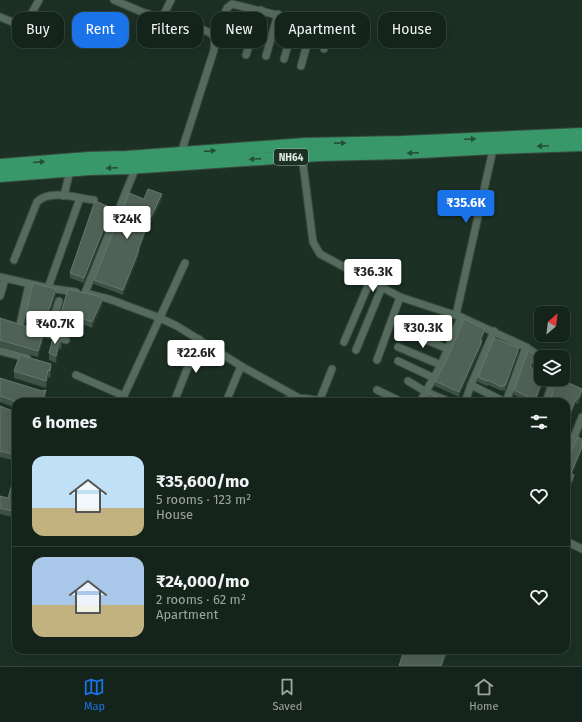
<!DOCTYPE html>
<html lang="en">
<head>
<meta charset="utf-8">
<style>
  :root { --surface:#15241b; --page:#1e2c24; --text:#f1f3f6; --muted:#9da4a3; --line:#34413a; --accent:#1a73e8 }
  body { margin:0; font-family:"Fira Sans",sans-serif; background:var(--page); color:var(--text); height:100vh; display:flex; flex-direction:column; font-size:15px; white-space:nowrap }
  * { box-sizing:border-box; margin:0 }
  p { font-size:13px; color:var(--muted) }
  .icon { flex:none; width:22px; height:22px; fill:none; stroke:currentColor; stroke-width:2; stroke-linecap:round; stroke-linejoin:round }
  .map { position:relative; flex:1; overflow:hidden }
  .details { position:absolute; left:12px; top:398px; width:558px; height:256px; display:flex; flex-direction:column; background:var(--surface); border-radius:12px; box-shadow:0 4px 16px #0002,0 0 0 1px var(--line) }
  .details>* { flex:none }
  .hud { position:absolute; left:12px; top:12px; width:558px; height:36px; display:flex; gap:8px }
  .needle { width:26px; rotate:28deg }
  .fabs { position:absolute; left:534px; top:306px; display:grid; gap:8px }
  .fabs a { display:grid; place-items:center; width:36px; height:36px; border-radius:8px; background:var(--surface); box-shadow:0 4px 16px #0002,0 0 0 1px var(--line); font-size:20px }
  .price { position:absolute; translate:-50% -34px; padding:0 9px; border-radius:4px; background:#fff; color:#222; font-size:13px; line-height:26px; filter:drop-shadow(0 1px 2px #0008) }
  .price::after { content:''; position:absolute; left:50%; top:24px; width:12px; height:9px; margin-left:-6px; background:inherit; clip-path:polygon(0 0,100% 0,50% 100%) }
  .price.active { background:var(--accent); color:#fff }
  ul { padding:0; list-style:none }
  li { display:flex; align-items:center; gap:12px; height:100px; padding:0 20px }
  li+li { border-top:1px solid var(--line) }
  li span { display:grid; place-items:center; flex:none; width:112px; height:80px; border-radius:12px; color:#555 }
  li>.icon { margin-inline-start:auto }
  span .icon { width:48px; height:48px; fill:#fffc; stroke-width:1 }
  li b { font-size:17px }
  h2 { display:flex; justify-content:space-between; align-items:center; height:48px; padding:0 20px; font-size:17px }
  .tag { padding:0 14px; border-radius:12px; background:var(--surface); box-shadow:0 4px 16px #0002,0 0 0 1px var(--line); font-size:14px; line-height:36px }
  .tag.active { background:var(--accent); color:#fff }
  .tab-bar { display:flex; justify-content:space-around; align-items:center; height:56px; border-top:1px solid var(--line); background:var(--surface); font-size:11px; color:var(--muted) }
  .tab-bar a { display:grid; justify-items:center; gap:2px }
  .tab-bar .active { color:var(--accent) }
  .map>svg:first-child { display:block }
</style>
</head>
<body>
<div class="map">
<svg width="582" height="666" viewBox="0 0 582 666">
  <rect width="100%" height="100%" fill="#1c3024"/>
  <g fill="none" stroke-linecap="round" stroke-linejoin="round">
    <defs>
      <g id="minor">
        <path d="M114 0 142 12 204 30C216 35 215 38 214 50L181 153"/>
        <path d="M0 17 22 26 28 20 39 0"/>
        <path d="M162 18 171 0"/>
        <path d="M215 39 227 8 232 4 327 27 329 33 324 49"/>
        <path d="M246 55 261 10"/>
        <path d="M266 56 278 14"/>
        <path d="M284 59 296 19"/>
        <path d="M301 66 313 23"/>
        <path d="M302 156 313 242 320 254 400 297 461 317 526 347 539 356"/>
        <path d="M64 196 70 170"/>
        <path d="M14 260 37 202C50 189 77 198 94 200"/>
        <path d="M0 277 48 288 76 292"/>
        <path d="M48 288 80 198"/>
        <path d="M85 293 136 167"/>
        <path d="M89 294 109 299 160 318 177 326 241 366 299 398"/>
        <path d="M0 296 5 279"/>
        <path d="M456 315 494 145"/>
        <path d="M410 321 453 335"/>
        <path d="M20 325 29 284"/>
        <path d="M36 330 66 340"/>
        <path d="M405 331 448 349"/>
        <path d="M48 334 59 301"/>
        <path d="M344 342 370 281"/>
        <path d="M398 347 441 365"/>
        <path d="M356 350 382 287"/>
        <path d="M0 351 27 358"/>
        <path d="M377 360 400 297"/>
        <path d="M398 361 434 378"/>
        <path d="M76 375 124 396"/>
        <path d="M408 381 426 392 450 402"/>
        <path d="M471 385 505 402"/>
        <path d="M377 390 402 402"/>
        <path d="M121 402 185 263"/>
        <path d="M174 402 199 339"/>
        <path d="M226 402 241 366"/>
        <path d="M283 402C293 396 307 399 319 400"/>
        <path d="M319 402 332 369"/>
        <path d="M420 402 441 365 461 317"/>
        <path d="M465 402 471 385 494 331"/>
        <path d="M506 402 526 347"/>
        <path d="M546 402 550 390"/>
        <path d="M566 457 582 417"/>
        <path d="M566 541 582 549"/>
      </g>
      <g id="trunk">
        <path d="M0 165 89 158 127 157 305 144 402 142 582 134"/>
        <path d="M0 176 89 169 128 168 319 155 402 153 494 148 582 145"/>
      </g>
    </defs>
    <use href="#minor" stroke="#3a4b41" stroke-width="9"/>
    <use href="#trunk" stroke="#3a4b41" stroke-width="14"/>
    <use href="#minor" stroke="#556b5d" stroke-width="7"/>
    <use href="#trunk" stroke="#389869" stroke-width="12"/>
  </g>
  <g fill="#3e5246">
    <path d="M144 199H162L151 222 150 221 139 251V255L123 295 94 284V280Z"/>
    <path d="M112 212 84 283 70 278V273Z"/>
    <path d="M68 289 103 304 92 328 72 320 68 333 58 328V323Z"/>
    <path d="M56 296 45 328 26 321V314Z"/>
    <path d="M0 318 44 338 38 357 0 347Z"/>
    <path d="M485 334 482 341V346L459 397 435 386V381Z"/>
    <path d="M62 337V344L61 349H59L56 363 49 360V353Z"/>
    <path d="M519 352 505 391 502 390V391L488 385 487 386 478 382V377Z"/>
    <path d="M20 355 51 371 50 378 48 377 46 388 14 378V371Z"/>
    <path d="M535 360 532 368 536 402H529L514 395V390Z"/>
    <path d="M0 378 46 396 44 402H16V408L0 402Z"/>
    <path d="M582 389V395L578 404 576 403 570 416 571 421 566 432 568 438 566 444V402Z"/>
    <path d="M0 406 15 412 16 411V461L0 457Z"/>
    <path d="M566 457 573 474 574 479 568 493 566 492Z"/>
    <path d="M16 470V518L0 514V496L8 498Z"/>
  </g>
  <g fill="#293d31">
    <path d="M162 194V199L151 222V217Z"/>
    <path d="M112 208V212L84 283V278Z"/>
    <path d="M150 217V221L139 251V255L123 295V290Z"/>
    <path d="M56 289V296L45 328V321Z"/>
    <path d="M103 298V304L92 328V322Z"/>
    <path d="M72 314V320L68 333V327Z"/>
    <path d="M485 329V334L480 344V340Z"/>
    <path d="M44 332V338L38 357V351Z"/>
    <path d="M62 337V344L61 349V342Z"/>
    <path d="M482 341V346L459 397V392Z"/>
    <path d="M59 342V349L56 363V356Z"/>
    <path d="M519 348V352L505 391V386Z"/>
    <path d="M535 355V360L530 372V367Z"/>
    <path d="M51 364V371L50 378V371Z"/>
    <path d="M48 370V377L46 388V381Z"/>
    <path d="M543 379H545L536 402H535V400Z"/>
    <path d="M46 390V396L44 402H42Z"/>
    <path d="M582 390V395L578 404V399Z"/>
    <path d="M576 399V403L569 420V415Z"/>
    <path d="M571 416V421L566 432V427Z"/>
    <path d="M568 433V438L566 444V439Z"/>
    <path d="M582 447V452L571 478V473Z"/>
    <path d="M574 475V479L568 493V488Z"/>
    <path d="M446 650H449L443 666H441Z"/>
  </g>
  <g fill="#506257" stroke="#66786d">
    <path d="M148 189 162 194 151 217H150L138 250H139L123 290 94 280 129 193 144 199Z"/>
    <path d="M95 201 112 208 84 278 70 273Z"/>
    <path d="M33 283 56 289 45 321 26 314Z"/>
    <path d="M68 289 94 295 103 298 92 322 72 314 68 327 58 323Z"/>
    <path d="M0 318 44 332 38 351 0 340Z"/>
    <path d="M464 319 485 329 480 340 482 341 459 392 435 381 446 362Z"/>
    <path d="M54 334 62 337 61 342H59L56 356 49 353Z"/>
    <path d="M494 338 519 348 505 386 502 385V387L488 380 487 381 478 377Z"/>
    <path d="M528 351 535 355 530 367 541 372V379H543L535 400 514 390Z"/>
    <path d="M20 355 51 364 50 371 48 370 46 381 14 371Z"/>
    <path d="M0 378 42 391 46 390 42 402H17L0 396Z"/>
    <path d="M556 379H560L582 389V390L578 399H576L569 415 571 416 566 427V402H547L551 399Z"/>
    <path d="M428 393 449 402H421L424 400Z"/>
    <path d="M0 406 15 412 16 411V455L0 451Z"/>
    <path d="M566 432 568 433 566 439Z"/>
    <path d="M578 437 582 439V447L571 473 574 475 568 488 566 487V457L569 456Z"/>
    <path d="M16 470V512L0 508V496L8 498Z"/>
    <path d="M404 650H446L441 666H399Z"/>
  </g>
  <defs><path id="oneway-solid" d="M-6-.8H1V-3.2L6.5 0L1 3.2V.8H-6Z"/></defs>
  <g fill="#244f39">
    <use href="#oneway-solid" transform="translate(470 139) rotate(-3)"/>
    <use href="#oneway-solid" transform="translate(340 143) rotate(-1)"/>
    <use href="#oneway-solid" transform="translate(543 146) rotate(178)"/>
    <use href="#oneway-solid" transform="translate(210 151) rotate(-4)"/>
    <use href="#oneway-solid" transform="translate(413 153) rotate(177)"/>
    <use href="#oneway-solid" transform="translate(255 159) rotate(176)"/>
    <use href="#oneway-solid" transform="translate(39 162) rotate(-5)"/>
    <use href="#oneway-solid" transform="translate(112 168) rotate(178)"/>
  </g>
  <g text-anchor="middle" stroke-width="4" stroke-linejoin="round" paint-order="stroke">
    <rect fill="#1c3024" stroke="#a5b4aa" stroke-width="1" x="274" y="149" width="34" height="16" rx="3"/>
    <g font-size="10" font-weight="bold" fill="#e0ece4">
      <text x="291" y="161">NH64</text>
    </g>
  </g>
</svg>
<div class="fabs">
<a><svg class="needle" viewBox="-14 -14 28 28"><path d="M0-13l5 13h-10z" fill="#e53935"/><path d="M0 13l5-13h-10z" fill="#9da4a3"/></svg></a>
<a><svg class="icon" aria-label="layers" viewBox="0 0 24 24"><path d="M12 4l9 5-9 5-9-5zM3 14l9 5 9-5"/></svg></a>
</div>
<b class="price active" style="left:466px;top:224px">₹35.6K</b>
<b class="price" style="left:127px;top:240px">₹24K</b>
<b class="price" style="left:373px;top:293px">₹36.3K</b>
<b class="price" style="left:55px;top:345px">₹40.7K</b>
<b class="price" style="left:423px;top:349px">₹30.3K</b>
<b class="price" style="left:196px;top:374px">₹22.6K</b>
<div class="hud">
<a class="tag">Buy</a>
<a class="tag active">Rent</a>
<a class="tag">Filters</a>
<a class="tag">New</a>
<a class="tag">Apartment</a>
<a class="tag">House</a>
</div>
<section class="details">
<h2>6 homes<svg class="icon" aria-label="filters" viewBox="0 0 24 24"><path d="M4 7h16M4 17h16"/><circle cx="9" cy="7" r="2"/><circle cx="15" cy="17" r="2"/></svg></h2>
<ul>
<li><span style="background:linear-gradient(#bfe0f5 65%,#c2b280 0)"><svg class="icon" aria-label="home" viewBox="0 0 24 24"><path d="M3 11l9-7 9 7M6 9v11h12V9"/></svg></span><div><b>₹35,600/mo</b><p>5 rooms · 123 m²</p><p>House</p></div><svg class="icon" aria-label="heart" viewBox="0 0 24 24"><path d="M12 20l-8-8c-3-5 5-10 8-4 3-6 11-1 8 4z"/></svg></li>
<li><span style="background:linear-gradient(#a9c7e8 60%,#c2b280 0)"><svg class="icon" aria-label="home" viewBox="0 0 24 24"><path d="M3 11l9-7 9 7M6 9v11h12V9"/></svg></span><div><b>₹24,000/mo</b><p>2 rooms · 62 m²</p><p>Apartment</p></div><svg class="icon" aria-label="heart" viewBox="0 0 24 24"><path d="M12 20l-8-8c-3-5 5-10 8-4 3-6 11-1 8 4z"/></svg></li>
</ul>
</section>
</div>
<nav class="tab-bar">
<a class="active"><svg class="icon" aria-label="map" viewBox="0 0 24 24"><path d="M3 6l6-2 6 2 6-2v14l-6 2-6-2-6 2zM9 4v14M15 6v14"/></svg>Map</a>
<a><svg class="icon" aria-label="saved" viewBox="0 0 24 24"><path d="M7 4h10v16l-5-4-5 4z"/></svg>Saved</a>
<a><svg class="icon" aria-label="home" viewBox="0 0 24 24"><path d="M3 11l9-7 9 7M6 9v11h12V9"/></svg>Home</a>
</nav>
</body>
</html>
